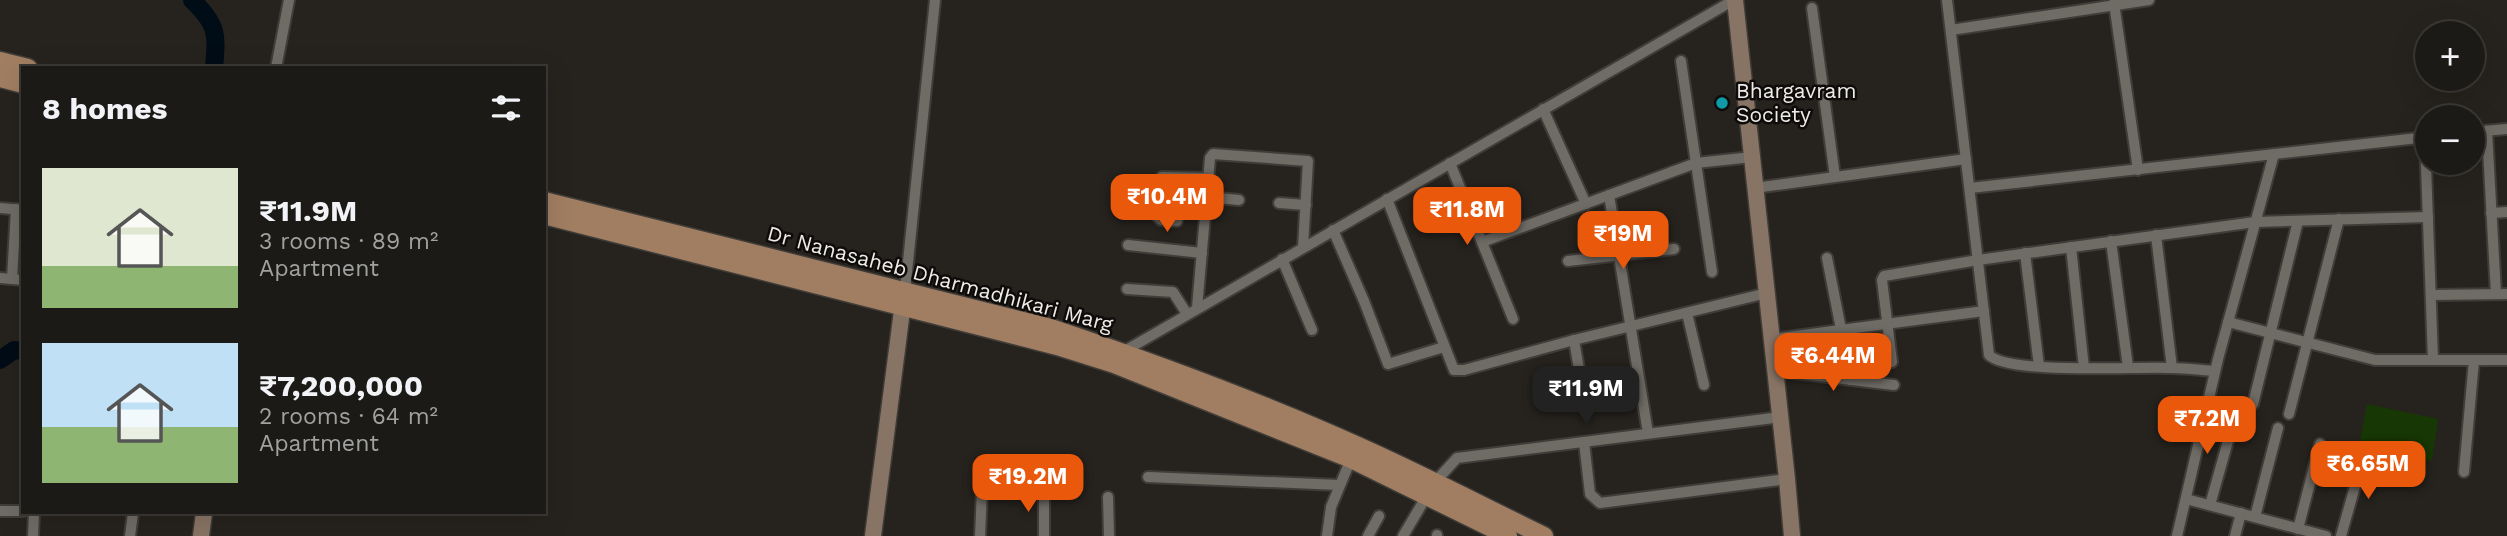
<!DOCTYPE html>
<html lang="en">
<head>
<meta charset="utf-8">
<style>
  :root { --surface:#1c1a16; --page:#292723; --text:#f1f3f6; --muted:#a0a1a1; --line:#3a3835; --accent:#ea580c }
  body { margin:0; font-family:"Work Sans",sans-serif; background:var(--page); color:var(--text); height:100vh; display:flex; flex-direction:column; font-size:26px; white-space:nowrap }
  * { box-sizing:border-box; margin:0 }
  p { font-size:23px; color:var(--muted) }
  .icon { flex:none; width:38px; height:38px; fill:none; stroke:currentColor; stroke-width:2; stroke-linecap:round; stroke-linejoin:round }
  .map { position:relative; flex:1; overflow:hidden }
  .drawer { position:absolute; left:21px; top:66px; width:525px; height:448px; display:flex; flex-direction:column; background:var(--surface); border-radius:0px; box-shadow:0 7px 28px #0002,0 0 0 2px var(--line) }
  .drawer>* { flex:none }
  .fabs { position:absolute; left:2415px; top:21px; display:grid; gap:14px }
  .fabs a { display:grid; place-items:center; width:70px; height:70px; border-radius:50%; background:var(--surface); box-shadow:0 7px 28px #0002,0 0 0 2px var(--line); font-size:35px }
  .price { position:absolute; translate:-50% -60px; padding:0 16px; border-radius:14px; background:var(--accent); color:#fff; font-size:23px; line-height:46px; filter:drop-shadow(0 2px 4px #0008) }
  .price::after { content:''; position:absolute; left:50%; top:42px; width:21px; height:16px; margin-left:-10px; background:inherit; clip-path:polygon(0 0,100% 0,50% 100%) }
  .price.active { background:#222; color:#fff }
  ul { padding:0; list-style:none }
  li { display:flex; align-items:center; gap:21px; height:175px; padding:0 21px }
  li span { display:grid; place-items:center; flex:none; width:196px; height:140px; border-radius:0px; color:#555 }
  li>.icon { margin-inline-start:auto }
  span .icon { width:84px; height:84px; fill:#fffc; stroke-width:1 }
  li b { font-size:30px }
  h2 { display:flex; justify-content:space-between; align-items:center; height:84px; padding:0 21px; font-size:30px }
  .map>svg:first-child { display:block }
</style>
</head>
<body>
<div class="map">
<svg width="2507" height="536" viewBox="0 0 2507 536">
  <rect width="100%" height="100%" fill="#26231e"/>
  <path fill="#173704" d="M2367 404 2438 419 2432 461 2360 441Z"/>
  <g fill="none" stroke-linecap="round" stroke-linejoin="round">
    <g stroke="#000c16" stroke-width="18">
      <path d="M192 0C218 25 217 34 214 68"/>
      <path d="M0 360 14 350 23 351"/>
    </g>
    <defs>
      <g id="street">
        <path d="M1947 0 1989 355C2009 375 2138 366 2171 368 2186 368 2200 370 2215 371"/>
        <path d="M2114 3 2138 170"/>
        <path d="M1812 8 1835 177"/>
        <path d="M1951 30 2149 0"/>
        <path d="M1681 61 1712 272"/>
        <path d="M276 68 289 0"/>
        <path d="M1543 109 1586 204"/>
        <path d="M2487 131 2496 294"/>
        <path d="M2473 132 2507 129"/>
        <path d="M1450 163 1513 319"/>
        <path d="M1755 188 1966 159"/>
        <path d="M1970 188 2427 137"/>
        <path d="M1609 195 1648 433"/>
        <path d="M1207 197 1239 200"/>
        <path d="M1387 199 1454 370H1464L1574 340 1767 293"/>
        <path d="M1279 203 1306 205"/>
        <path d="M0 208 23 210"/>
        <path d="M2491 213 2507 212"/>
        <path d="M1177 221 1161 220 1157 216 1162 177 1208 178"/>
        <path d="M1333 230 1364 301 1388 364 1444 347"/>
        <path d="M2156 235 2172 368"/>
        <path d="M2111 241 2128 367"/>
        <path d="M1482 242 1696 163 1752 157"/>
        <path d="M1128 245 1202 253"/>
        <path d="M2071 247 2084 368"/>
        <path d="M2025 253 2039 366"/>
        <path d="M1827 258 1851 380"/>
        <path d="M1282 259 1312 330"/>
        <path d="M1568 261 1674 249"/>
        <path d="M0 278 23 280"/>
        <path d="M12 279 16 209"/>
        <path d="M1127 289 1173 292 1187 314"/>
        <path d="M905 291 935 0"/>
        <path d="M2431 295 2507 294"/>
        <path d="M1197 308 1210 158 1213 154 1308 161 1303 247"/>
        <path d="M1687 313 1704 385"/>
        <path d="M2228 322 2375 360H2433L2425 138"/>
        <path d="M1772 339 1984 311"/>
        <path d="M1574 340 1586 410"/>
        <path d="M1121 353 1734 0"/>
        <path d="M2433 360H2507"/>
        <path d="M1892 362 1882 280 1884 276 1978 260 2255 222 2428 217"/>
        <path d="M1776 371 1894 385"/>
        <path d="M2253 404 2298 221"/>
        <path d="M2289 414 2339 219"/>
        <path d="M1584 442 1590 494 1600 503 1787 479"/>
        <path d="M2464 472 2474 360"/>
        <path d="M1148 477 1339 485"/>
        <path d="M1044 493V536"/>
        <path d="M1108 497 1109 536"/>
        <path d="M2186 499 2326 536"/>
        <path d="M2210 505 2235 416"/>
        <path d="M0 511H23"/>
        <path d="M2255 517 2278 428"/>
        <path d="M2298 529 2320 444"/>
        <path d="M33 536 34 513"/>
        <path d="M130 536 133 513"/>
        <path d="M980 536 982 490"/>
        <path d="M1327 536 1331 507 1351 459"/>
        <path d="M1368 536 1379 516"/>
        <path d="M1403 536 1435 482 1457 458 1781 417"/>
        <path d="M1437 536V535"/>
        <path d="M2177 536 2218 359 2274 154"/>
        <path d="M2235 536 2241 513"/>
        <path d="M2341 536 2365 451"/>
      </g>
      <g id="secondary">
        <path d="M1735 0 1787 479 1792 536"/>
        <path d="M201 536 204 513"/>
        <path d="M873 536 904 295"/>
      </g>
      <g id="primary">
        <path d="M0 61 28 68"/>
        <path d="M0 78 23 84"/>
        <path d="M544 201 1051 328C1155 363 1258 401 1358 446 1421 474 1482 506 1544 536"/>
        <path d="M544 215 1057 346 1114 364 1351 459 1508 536"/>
      </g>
    </defs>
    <use href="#street" stroke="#403d39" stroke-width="14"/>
    <use href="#secondary" stroke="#403d39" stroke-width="19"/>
    <use href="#primary" stroke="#403d39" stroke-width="21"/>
    <use href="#street" stroke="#6f6b65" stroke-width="10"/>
    <use href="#secondary" stroke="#887464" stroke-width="16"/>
    <use href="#primary" stroke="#a17e62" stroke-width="18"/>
  </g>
  <circle fill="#0f9aa8" stroke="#0e0c0a" stroke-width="2.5" cx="1722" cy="103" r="7"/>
  <g text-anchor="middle" stroke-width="5" stroke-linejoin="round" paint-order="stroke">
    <g font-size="21" fill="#eeebe8" stroke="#0e0c0a" text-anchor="start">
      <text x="1736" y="98">Bhargavram<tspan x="1736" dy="24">Society</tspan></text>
    </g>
    <g font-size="21" fill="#eeebe8" stroke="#0e0c0a">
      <text transform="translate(940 279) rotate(15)" y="7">Dr Nanasaheb Dharmadhikari Marg</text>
    </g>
  </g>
</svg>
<div class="fabs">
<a>+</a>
<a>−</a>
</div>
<b class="price" style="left:1167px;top:234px">₹10.4M</b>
<b class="price" style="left:1467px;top:247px">₹11.8M</b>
<b class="price" style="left:1623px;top:271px">₹19M</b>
<b class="price" style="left:1833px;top:393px">₹6.44M</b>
<b class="price active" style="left:1586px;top:426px">₹11.9M</b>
<b class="price" style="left:2207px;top:456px">₹7.2M</b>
<b class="price" style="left:2368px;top:501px">₹6.65M</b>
<b class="price" style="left:1028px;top:514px">₹19.2M</b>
<section class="drawer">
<h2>8 homes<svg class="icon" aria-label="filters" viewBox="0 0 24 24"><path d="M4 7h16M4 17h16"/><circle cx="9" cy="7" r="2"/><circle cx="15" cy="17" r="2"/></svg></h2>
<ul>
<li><span style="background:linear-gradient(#dfe7d0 70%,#8fb573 0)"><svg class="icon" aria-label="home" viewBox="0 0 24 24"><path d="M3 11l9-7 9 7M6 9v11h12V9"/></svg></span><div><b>₹11.9M</b><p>3 rooms · 89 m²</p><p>Apartment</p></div></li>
<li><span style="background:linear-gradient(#bfe0f5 60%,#8fb573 0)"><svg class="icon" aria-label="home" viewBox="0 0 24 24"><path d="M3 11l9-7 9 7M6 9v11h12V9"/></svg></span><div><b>₹7,200,000</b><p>2 rooms · 64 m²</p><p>Apartment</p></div></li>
</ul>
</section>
</div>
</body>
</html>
